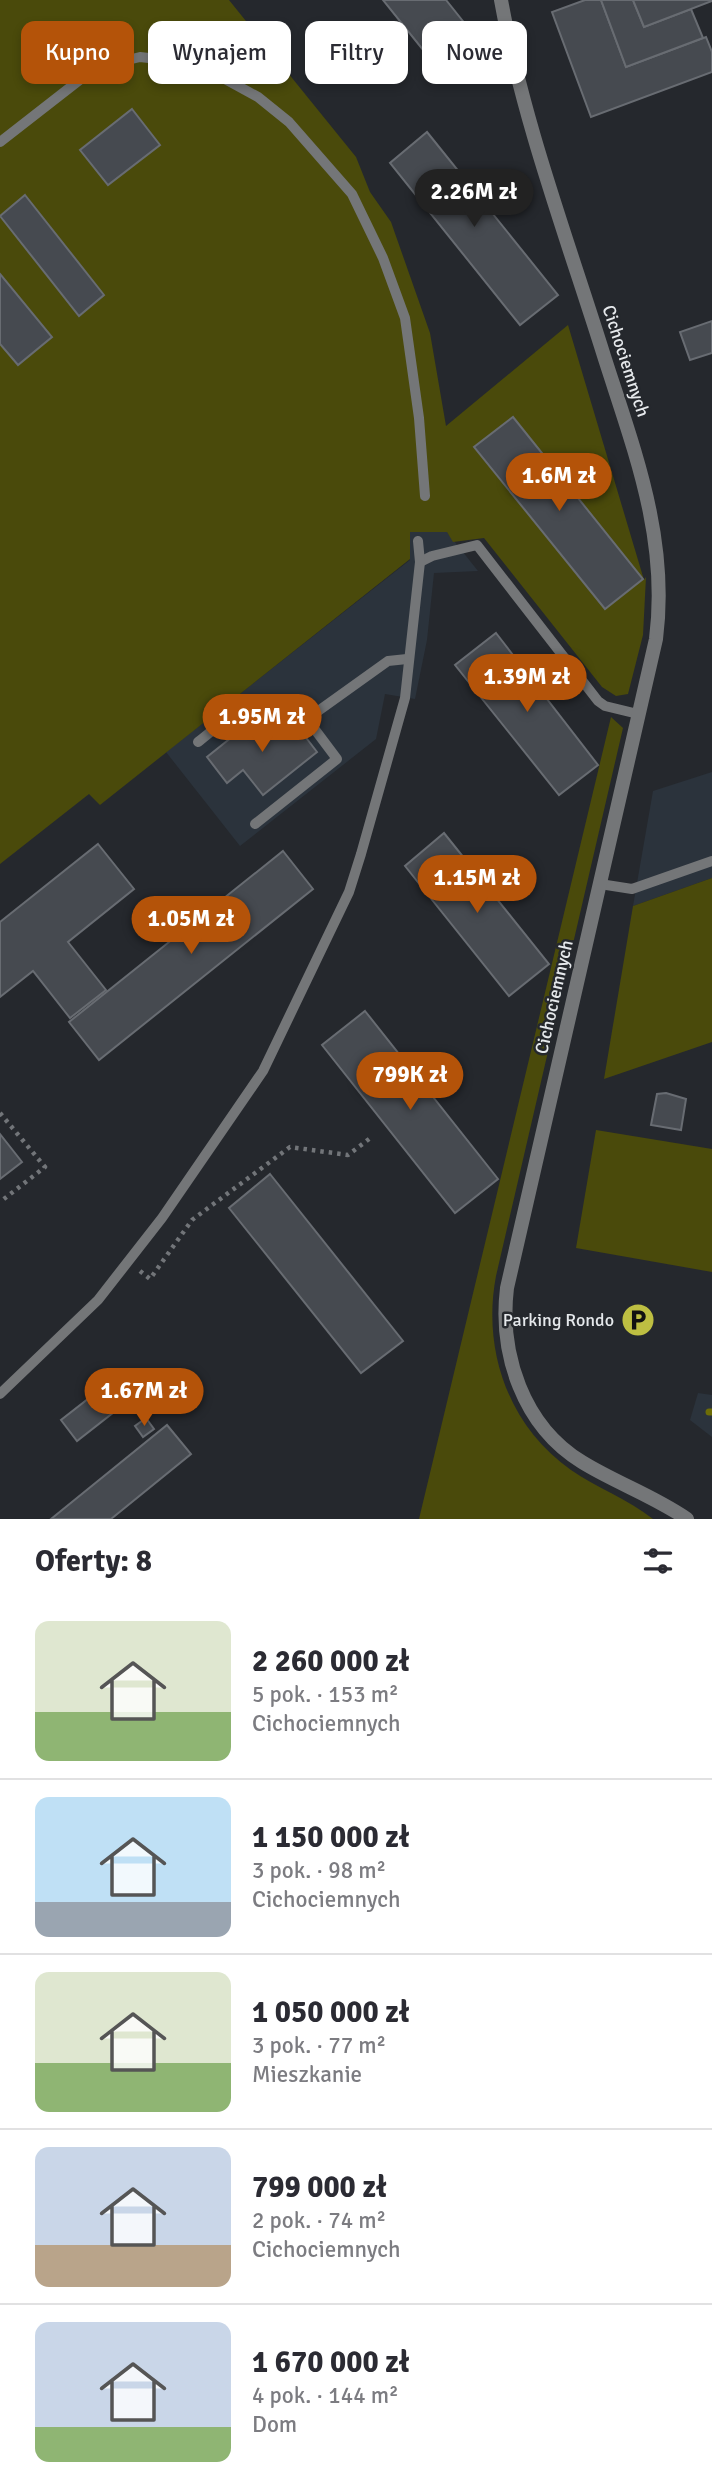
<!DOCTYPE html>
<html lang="pl">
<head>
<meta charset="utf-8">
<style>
  :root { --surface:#fff; --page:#f2f2f3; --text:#2b2b33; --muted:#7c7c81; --line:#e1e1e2; --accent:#b45309 }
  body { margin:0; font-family:Signika,sans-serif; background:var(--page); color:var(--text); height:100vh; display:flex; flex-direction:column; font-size:26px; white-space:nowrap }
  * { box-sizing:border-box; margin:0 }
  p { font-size:23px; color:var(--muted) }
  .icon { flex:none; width:38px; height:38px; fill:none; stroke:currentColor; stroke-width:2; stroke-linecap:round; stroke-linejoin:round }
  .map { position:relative; height:1519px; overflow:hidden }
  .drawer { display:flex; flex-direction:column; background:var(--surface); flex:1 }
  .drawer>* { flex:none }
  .guide { position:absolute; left:21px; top:21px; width:670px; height:63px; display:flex; gap:14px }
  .price { position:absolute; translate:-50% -60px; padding:0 16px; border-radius:24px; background:var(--accent); color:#fff; font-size:23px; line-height:46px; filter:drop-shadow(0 2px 4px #0008) }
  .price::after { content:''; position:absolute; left:50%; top:42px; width:21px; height:16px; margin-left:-10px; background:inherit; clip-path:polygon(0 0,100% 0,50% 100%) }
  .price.current { background:#222; color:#fff }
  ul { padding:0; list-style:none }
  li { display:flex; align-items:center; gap:21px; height:175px; padding:0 35px }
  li+li { border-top:2px solid var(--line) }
  li span { display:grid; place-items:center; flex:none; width:196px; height:140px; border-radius:14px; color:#555 }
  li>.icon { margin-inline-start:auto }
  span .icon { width:84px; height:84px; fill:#fffc; stroke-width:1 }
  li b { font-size:30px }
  h2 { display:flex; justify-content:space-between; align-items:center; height:84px; padding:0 35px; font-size:30px }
  .chip { padding:0 24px; border-radius:14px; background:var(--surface); box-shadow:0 4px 10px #0003; font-size:24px; line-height:63px }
  .chip.current { background:var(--accent); color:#fff }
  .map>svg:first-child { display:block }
</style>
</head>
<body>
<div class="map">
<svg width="712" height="1519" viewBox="0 0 712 1519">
  <rect width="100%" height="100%" fill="#25282d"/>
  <g fill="#2b333c">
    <path d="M410 532H447L478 571 434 573 427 640 415 699 385 694 376 739 240 846 166 752 410 560Z"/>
    <path d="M712 772V878L633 906 653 791Z"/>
    <path d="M698 1393 712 1395V1437L690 1420Z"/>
  </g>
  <g fill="#4a4a0b">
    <path d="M0 0H229L356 157 370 192 391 222 430 333 446 426 568 325 644 580 646 577 643 635 628 694 616 696 602 687 484 538 453 542 447 532H410V559L100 805 89 794 0 864Z"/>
    <path d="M611 717 623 728 496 1276C482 1349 508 1426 571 1470 597 1488 628 1499 653 1519H419Z"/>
    <path d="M712 878V1042L604 1079 633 906Z"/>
    <path d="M596 1130 712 1149V1272L576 1248Z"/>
  </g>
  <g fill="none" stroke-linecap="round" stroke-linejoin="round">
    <path stroke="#6d6d06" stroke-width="7" d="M709 1412H712"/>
  </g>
  <g fill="#464a50" stroke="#686c72" stroke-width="2">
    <path d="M383 0H446L474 35 436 66Z"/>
    <path d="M585 0H601L626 67 706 37 712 52V72L591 117 552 12Z"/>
    <path d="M601 0H633L644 27 691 9 703 38 626 67Z"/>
    <path d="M633 0H712V1L644 27Z"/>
    <path d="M132 109 160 145 108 185 80 150Z"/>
    <path d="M427 132 558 295 520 325 390 163Z"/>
    <path d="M25 195 104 295 79 316 0 216Z"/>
    <path d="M0 274 52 337 18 365 0 344Z"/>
    <path d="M712 321V353L690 360 680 332Z"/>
    <path d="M513 417 643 579 605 609 474 447Z"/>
    <path d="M496 633 598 765 559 795 455 665Z"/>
    <path d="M262 713 281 738 297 726 317 752 263 795 243 770 227 783 207 757Z"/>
    <path d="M444 833 549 964 509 996 405 866Z"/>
    <path d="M98 844 134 889 68 942 106 990 70 1018 33 971 0 997V922Z"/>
    <path d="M283 851 313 889 99 1060 69 1022Z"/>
    <path d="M365 1011 498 1179 455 1213 322 1045Z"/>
    <path d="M666 1093 686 1099 681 1130 651 1125 657 1094Z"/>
    <path d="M0 1134 22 1162 0 1179Z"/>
    <path d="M270 1174 403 1341 361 1373 229 1208Z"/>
    <path d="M120 1374 137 1394 77 1441 61 1420Z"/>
    <path d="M146 1418 154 1429 143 1437 135 1426Z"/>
    <path d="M167 1425 191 1454 111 1519H51Z"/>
  </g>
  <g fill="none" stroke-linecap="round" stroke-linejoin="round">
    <g stroke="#727579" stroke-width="4.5" stroke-dasharray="3.5 5" stroke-linecap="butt">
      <path d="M0 1113 45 1167 0 1202"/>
      <path d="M140 1271 150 1279 192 1220 290 1147 348 1155 373 1136"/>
    </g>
    <g stroke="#747678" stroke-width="10">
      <path d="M0 142 95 68 140 57 175 61 216 74 258 97 289 122 352 194 383 258 405 318 419 418 425 496"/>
      <path d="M420 562 432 556 477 545 598 701 605 706 638 714"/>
      <path d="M198 742C237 711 259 686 307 719"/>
      <path d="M255 824 337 759 307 719 388 661 407 659"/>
      <path d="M600 884 632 889 712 861"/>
      <path d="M0 1394 98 1300 162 1218 263 1071 349 892 361 854 405 698 420 562 418 541"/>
    </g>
    <path stroke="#747678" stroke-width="14" d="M501 0C523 121 567 238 604 356 634 450 669 538 656 639L507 1288C499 1354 523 1426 582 1462 616 1483 654 1496 687 1519"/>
  </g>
  <defs>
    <symbol id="parking-disc" viewBox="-11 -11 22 22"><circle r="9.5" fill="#bebf42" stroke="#25282d"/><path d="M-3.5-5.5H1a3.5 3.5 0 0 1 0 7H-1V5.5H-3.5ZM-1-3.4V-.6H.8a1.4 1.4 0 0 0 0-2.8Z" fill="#111"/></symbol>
  </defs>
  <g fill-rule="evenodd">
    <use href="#parking-disc" x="619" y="1301" width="38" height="38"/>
  </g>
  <g text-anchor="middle" stroke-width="5" stroke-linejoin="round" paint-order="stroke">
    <g font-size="18" fill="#e6e9ec" stroke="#25282d">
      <text transform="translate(626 361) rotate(72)" y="6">Cichociemnych</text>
      <text transform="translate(554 997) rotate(-77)" y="6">Cichociemnych</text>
    </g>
    <g font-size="18" fill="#e6e9ec" stroke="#25282d" text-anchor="end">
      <text x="614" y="1326">Parking Rondo</text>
    </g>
  </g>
</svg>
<b class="price current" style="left:474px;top:229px">2.26M zł</b>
<b class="price" style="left:559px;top:513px">1.6M zł</b>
<b class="price" style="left:527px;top:714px">1.39M zł</b>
<b class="price" style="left:262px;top:754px">1.95M zł</b>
<b class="price" style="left:477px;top:915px">1.15M zł</b>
<b class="price" style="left:191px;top:956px">1.05M zł</b>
<b class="price" style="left:410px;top:1112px">799K zł</b>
<b class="price" style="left:144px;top:1428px">1.67M zł</b>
<div class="guide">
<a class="chip current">Kupno</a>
<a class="chip">Wynajem</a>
<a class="chip">Filtry</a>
<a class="chip">Nowe</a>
</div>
</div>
<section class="drawer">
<h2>Oferty: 8<svg class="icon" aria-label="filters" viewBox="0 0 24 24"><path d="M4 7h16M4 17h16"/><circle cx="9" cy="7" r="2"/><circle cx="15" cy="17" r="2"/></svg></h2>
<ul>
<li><span style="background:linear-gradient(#dfe7d0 65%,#8fb573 0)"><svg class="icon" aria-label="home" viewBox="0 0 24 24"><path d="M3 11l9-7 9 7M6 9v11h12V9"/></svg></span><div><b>2 260 000 zł</b><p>5 pok. · 153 m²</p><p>Cichociemnych</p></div></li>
<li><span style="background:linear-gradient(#bfe0f5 75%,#9aa5b1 0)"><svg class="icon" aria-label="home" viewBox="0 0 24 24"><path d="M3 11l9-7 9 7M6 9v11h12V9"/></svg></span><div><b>1 150 000 zł</b><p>3 pok. · 98 m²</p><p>Cichociemnych</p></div></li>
<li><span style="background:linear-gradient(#dfe7d0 65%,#8fb573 0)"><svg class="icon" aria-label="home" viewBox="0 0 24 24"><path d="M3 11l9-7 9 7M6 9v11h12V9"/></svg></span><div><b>1 050 000 zł</b><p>3 pok. · 77 m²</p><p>Mieszkanie</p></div></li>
<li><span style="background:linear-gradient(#c9d6e8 70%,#b9a48a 0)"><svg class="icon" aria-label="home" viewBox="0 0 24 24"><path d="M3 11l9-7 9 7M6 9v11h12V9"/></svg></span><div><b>799 000 zł</b><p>2 pok. · 74 m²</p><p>Cichociemnych</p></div></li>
<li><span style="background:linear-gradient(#c9d6e8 75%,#8fb573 0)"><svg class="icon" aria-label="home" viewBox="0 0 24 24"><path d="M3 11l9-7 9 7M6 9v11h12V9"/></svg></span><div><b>1 670 000 zł</b><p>4 pok. · 144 m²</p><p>Dom</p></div></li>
</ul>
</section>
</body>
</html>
